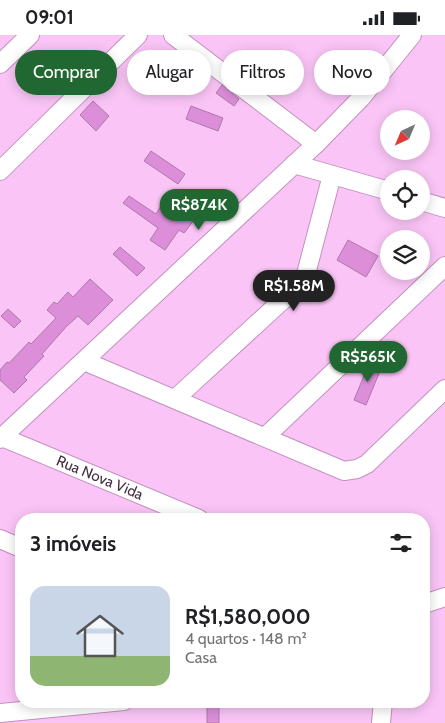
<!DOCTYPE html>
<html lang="pt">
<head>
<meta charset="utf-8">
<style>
  :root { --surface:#fff; --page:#f6f6f6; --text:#202124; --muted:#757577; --accent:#216732 }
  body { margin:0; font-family:Cabin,sans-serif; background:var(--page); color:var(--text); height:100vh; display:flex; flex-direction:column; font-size:19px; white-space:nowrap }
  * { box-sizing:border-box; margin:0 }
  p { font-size:16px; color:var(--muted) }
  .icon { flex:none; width:28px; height:28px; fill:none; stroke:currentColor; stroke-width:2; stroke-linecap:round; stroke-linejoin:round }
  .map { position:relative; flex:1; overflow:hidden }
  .drawer { position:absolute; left:15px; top:478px; width:415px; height:195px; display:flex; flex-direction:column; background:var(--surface); border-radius:20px; box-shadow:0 2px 12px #0003 }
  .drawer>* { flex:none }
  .hud { position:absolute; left:15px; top:15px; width:415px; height:45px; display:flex; gap:10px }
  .needle { width:32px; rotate:224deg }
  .tools { position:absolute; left:380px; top:75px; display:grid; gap:10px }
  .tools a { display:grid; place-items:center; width:50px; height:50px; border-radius:50%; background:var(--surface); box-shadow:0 2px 12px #0003; font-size:25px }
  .price { position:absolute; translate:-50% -42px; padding:0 11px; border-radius:18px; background:var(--accent); color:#fff; font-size:16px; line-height:32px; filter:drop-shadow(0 1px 2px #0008) }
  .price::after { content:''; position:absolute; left:50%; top:30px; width:15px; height:11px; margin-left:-8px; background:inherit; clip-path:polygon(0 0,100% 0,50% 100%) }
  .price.current { background:#222; color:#fff }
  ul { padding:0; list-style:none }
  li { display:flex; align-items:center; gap:15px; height:125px; padding:0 15px }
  li span { display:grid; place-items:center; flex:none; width:140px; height:100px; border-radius:15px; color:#555 }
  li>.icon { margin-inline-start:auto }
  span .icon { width:60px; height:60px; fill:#fffc; stroke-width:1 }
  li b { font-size:21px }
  h2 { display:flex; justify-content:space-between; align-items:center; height:60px; padding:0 15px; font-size:21px }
  .chip { padding:0 18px; border-radius:22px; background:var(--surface); box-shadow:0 2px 12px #0003; font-size:18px; line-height:45px }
  .chip.current { background:var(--accent); color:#fff }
  .status { display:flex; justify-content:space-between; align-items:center; height:35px; padding:0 25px; background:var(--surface); direction:ltr }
  .status svg { height:14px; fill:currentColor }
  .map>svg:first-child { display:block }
</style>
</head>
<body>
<div class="status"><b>09:01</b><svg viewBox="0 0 49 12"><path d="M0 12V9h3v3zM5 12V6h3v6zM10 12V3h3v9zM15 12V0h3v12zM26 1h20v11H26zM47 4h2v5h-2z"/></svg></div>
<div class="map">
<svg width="445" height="688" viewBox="0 0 445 688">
  <rect width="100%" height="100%" fill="#fac5f6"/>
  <g fill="#dc8ed9" stroke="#ab7aa8">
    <path d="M181 20 202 36 196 43 176 26Z"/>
    <path d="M222 50 239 64 234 71 216 58Z"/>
    <path d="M93 66 109 81 96 96 80 80Z"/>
    <path d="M191 71 223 83 218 96 186 84Z"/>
    <path d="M151 116 185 139 178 149 144 126Z"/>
    <path d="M182 154 206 170 184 198 179 195 165 215 150 205 158 193 123 168 129 161 156 179 162 169 168 174Z"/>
    <path d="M348 205 378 221 366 242 337 225Z"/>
    <path d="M120 212 145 233 137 241 113 219Z"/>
    <path d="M90 244 113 265 88 290 78 281 66 292 42 319 44 321 24 342 27 345 14 358 0 345V335L7 327 9 328 29 307 31 309 56 283 47 275 54 267 57 269 68 257 73 262Z"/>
    <path d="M8 274 21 286 14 293 1 281Z"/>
    <path d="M370 326 382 331 366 370 354 365Z"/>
    <rect x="207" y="666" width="12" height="22"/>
  </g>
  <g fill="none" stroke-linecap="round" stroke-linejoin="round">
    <defs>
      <g id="minor">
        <path d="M173 0 316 109"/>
        <path d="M0 29 30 0"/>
        <path d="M294 129 389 156"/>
        <path d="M0 136 138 0"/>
        <path d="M421 166 445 173"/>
        <path d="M84 326 344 436 357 434 367 429 445 354"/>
        <path d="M175 364 298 251 306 239 332 140"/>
        <path id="s1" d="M2 402 199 484"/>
        <path d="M265 402 445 231"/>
        <path d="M0 404 316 109 361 63 412 0"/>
        <path d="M0 504 21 513"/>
        <path d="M424 569 445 562"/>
        <path d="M0 678 124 666"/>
        <path d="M381 688 383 666"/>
      </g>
    </defs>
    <use href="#minor" stroke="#c290bf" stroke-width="20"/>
    <use href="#minor" stroke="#fff" stroke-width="18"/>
  </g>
  <g text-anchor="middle" stroke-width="5" stroke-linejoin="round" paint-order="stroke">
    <g font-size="15" fill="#442f43" stroke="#fdf8fd">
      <text dy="5" stroke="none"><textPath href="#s1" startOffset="106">Rua Nova Vida</textPath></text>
    </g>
  </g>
</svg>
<div class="tools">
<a><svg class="needle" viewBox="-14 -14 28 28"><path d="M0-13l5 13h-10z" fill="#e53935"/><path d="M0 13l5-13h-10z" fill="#757577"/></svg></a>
<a><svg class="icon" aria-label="locate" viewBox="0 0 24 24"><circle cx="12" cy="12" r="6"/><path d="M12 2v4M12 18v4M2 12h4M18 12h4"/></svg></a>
<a><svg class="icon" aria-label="layers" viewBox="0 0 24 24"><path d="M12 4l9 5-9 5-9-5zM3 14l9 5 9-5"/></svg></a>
</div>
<b class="price" style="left:199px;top:196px">R$874K</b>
<b class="price current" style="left:294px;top:277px">R$1.58M</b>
<b class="price" style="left:368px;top:348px">R$565K</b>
<div class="hud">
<a class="chip current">Comprar</a>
<a class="chip">Alugar</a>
<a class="chip">Filtros</a>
<a class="chip">Novo</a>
</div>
<section class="drawer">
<h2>3 imóveis<svg class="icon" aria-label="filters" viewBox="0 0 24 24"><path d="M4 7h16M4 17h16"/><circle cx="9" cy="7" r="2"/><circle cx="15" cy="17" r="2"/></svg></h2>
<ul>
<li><span style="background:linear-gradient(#c9d6e8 70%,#8fb573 0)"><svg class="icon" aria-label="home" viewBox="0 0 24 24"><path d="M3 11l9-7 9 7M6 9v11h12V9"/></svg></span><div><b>R$1,580,000</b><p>4 quartos · 148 m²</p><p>Casa</p></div></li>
</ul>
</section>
</div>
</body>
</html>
